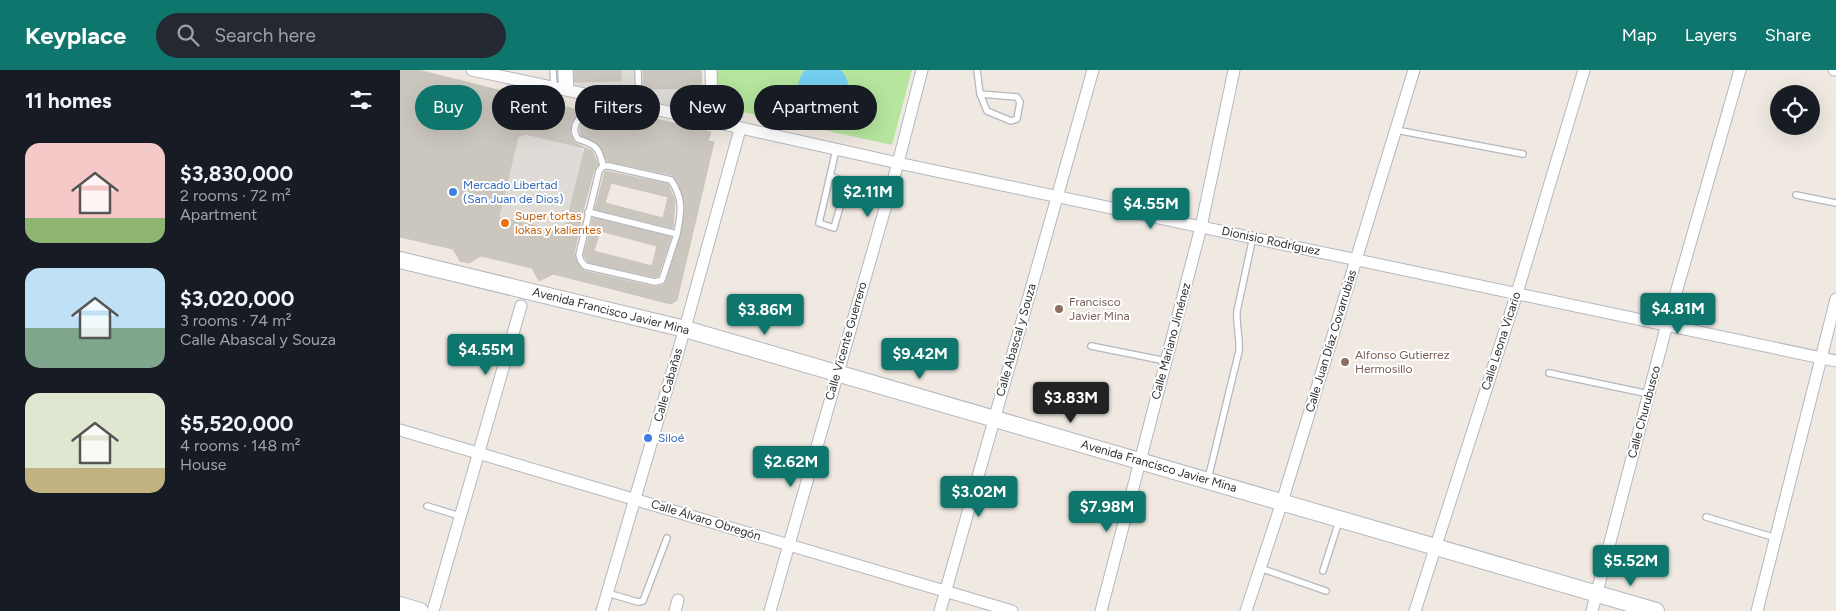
<!DOCTYPE html>
<html lang="en">
<head>
<meta charset="utf-8">
<style>
  :root { --surface:#171b24; --page:#242831; --text:#f1f3f6; --muted:#9ea1a6; --accent:#0f766e }
  body { margin:0; font-family:Figtree,sans-serif; background:var(--page); color:var(--text); height:100vh; display:flex; flex-direction:column; font-size:19px; white-space:nowrap }
  * { box-sizing:border-box; margin:0 }
  p { font-size:16px; color:var(--muted) }
  .icon { flex:none; width:28px; height:28px; fill:none; stroke:currentColor; stroke-width:2; stroke-linecap:round; stroke-linejoin:round }
  .map { position:relative; flex:1; overflow:hidden }
  .details { display:flex; flex-direction:column; background:var(--surface); width:400px }
  .details>* { flex:none }
  .guide { position:absolute; left:15px; top:15px; width:475px; height:45px; display:flex; gap:10px }
  .tools { position:absolute; left:1370px; top:15px; display:grid; gap:10px }
  .tools a { display:grid; place-items:center; width:50px; height:50px; border-radius:50%; background:var(--surface); box-shadow:0 5px 20px #0002; font-size:25px }
  .price { position:absolute; translate:-50% -42px; padding:0 11px; border-radius:5px; background:var(--accent); color:#fff; font-size:16px; line-height:32px; filter:drop-shadow(0 1px 2px #0008) }
  .price::after { content:''; position:absolute; left:50%; top:30px; width:15px; height:11px; margin-left:-8px; background:inherit; clip-path:polygon(0 0,100% 0,50% 100%) }
  .price.selected { background:#222; color:#fff }
  ul { padding:0; list-style:none }
  li { display:flex; align-items:center; gap:15px; height:125px; padding:0 25px }
  li span { display:grid; place-items:center; flex:none; width:140px; height:100px; border-radius:15px; color:#555 }
  li>.icon { margin-inline-start:auto }
  span .icon { width:60px; height:60px; fill:#fffc; stroke-width:1 }
  li b { font-size:21px }
  h2 { display:flex; justify-content:space-between; align-items:center; height:60px; padding:0 25px; font-size:21px }
  .pill { padding:0 18px; border-radius:22px; background:var(--surface); box-shadow:0 5px 20px #0002; font-size:18px; line-height:45px }
  .pill.selected { background:var(--accent); color:#fff }
  header { display:flex; align-items:center; gap:30px; box-sizing:border-box; height:70px; padding:0 25px; background:var(--accent); color:#fff }
  header strong { font-size:24px }
  nav { display:flex; gap:28px; margin-inline-start:auto; font-size:18px }
  .search { width:350px; height:45px; background:var(--page); display:flex; align-items:center; gap:12px; box-sizing:border-box; padding:0 18px; border-radius:28px; color:var(--muted); font-size:19px }
  main { display:flex; flex:1; min-height:0 }
  .map>svg:first-child { display:block }
</style>
</head>
<body>
<header>
<strong>Keyplace</strong>
<div class="search"><svg class="icon" aria-label="search" viewBox="0 0 24 24"><circle cx="10" cy="10" r="6"/><path d="M15 15l6 6"/></svg>Search here</div>
<nav><a>Map</a><a>Layers</a><a>Share</a></nav>
</header>
<main>
<section class="details">
<h2>11 homes<svg class="icon" aria-label="filters" viewBox="0 0 24 24"><path d="M4 7h16M4 17h16"/><circle cx="9" cy="7" r="2"/><circle cx="15" cy="17" r="2"/></svg></h2>
<ul>
<li><span style="background:linear-gradient(#f6c9c9 75%,#8fb573 0)"><svg class="icon" aria-label="home" viewBox="0 0 24 24"><path d="M3 11l9-7 9 7M6 9v11h12V9"/></svg></span><div><b>$3,830,000</b><p>2 rooms · 72 m²</p><p>Apartment</p></div></li>
<li><span style="background:linear-gradient(#bfe0f5 60%,#7fa58c 0)"><svg class="icon" aria-label="home" viewBox="0 0 24 24"><path d="M3 11l9-7 9 7M6 9v11h12V9"/></svg></span><div><b>$3,020,000</b><p>3 rooms · 74 m²</p><p>Calle Abascal y Souza</p></div></li>
<li><span style="background:linear-gradient(#dfe7d0 75%,#c2b280 0)"><svg class="icon" aria-label="home" viewBox="0 0 24 24"><path d="M3 11l9-7 9 7M6 9v11h12V9"/></svg></span><div><b>$5,520,000</b><p>4 rooms · 148 m²</p><p>House</p></div></li>
</ul>
</section>
<div class="map">
<svg width="1436" height="541" viewBox="0 0 1436 541">
  <rect width="100%" height="100%" fill="#efe9e1"/>
  <path fill="#b6e59e" d="M315 0H512L492 75 315 36Z"/>
  <g fill="#dfdcd8">
    <path d="M164 0H174L175 12 221 11V0H234L235 30 165 17Z"/>
    <path d="M309 18V42L304 45 244 32V19Z"/>
    <path d="M125 64 181 77 184 82 165 160 160 162 103 148 100 144 118 67Z"/>
  </g>
  <path fill="#75cff0" d="M405 0H441C470 35 409 63 399 25 396 16 399 7 405 0Z"/>
  <g fill="#cbc7bf" stroke="#cbc5ba" fill-rule="evenodd">
    <path d="M0 0H18L182 41 171 53 170 64 175 73 192 81 198 95 194 100 183 141 174 184 177 192 184 201 254 217 263 215 266 212 281 165 285 136 279 115 272 105 207 91 199 75 181 65 180 57 187 48 193 45 214 39 311 62 308 71 314 72 277 230 271 234 153 204 139 211 132 198 81 186 69 193 60 191 53 179 0 167ZM125 64 185 78 164 163 99 147 118 67Z"/>
    <path d="M174 0H221V11L175 12Z"/>
    <path d="M243 0H301L302 18 244 19Z"/>
    <path d="M205 101 268 114 275 131 273 158 195 139ZM211 113 268 127 263 148 205 133Z"/>
    <path d="M193 148 271 167 258 206 255 207 188 192 184 185ZM200 161 257 176 252 196 194 181Z"/>
  </g>
  <g fill="none" stroke-linecap="round" stroke-linejoin="round">
    <defs>
      <g id="service">
        <path d="M153 0 154 18"/>
        <path d="M161 0 162 19"/>
        <path d="M238 0 239 36"/>
        <path d="M577 0 580 24 587 41 611 51 617 49 620 32 617 27 580 24"/>
        <path d="M996 60 1123 84"/>
        <path d="M203 96C199 77 196 75 178 69 164 50 197 34 213 35"/>
        <path d="M430 106 447 112 434 158 419 153 436 80"/>
        <path d="M1396 125 1436 133"/>
        <path d="M188 142 277 164 262 210 255 212 185 196 181 191 179 185 199 101 203 96H209L271 110C284 130 281 142 277 164"/>
        <path d="M691 276 766 291"/>
        <path d="M1149 303 1249 324"/>
        <path d="M808 409 839 281C840 267 836 255 837 241L853 167"/>
        <path d="M27 436 60 446"/>
        <path d="M1306 447 1376 468"/>
        <path d="M860 498 926 521"/>
        <path d="M923 501 939 451"/>
        <path d="M207 523 238 532 243 531 267 468"/>
      </g>
      <path id="pedestrian" d="M168 0 169 21"/>
      <g id="minor">
        <path d="M72 0 310 51 498 93 1436 291"/>
        <path d="M1434 0H1436"/>
        <path d="M310 51 312 35 311 0"/>
        <path d="M0 360 612 541"/>
        <path d="M33 541 121 236"/>
        <path d="M202 541 287 251 340 59"/>
        <path d="M275 541 278 530"/>
        <path d="M370 541 498 93 522 0"/>
        <path d="M540 541 693 0"/>
        <path d="M701 541 801 157 834 0"/>
        <path d="M846 541 882 432 1014 0"/>
        <path d="M1015 541 1117 223 1184 0"/>
        <path d="M1192 541 1267 254 1340 0"/>
        <path d="M1357 541 1436 229"/>
      </g>
      <g id="secondary">
        <path d="M0 190 285 259 1256 541"/>
        <path d="M0 535 20 541"/>
      </g>
    </defs>
    <use href="#service" stroke="#b4b7c1" stroke-width="8"/>
    <use href="#pedestrian" stroke="#b4b7c1" stroke-width="11"/>
    <use href="#minor" stroke="#b4b7c1" stroke-width="13"/>
    <use href="#secondary" stroke="#b4b7c1" stroke-width="18"/>
    <use href="#service" stroke="#fff" stroke-width="5.5"/>
    <use href="#pedestrian" stroke="#fff" stroke-width="9"/>
    <use href="#minor" stroke="#fff" stroke-width="11"/>
    <use href="#secondary" stroke="#fff" stroke-width="16"/>
  </g>
  <g fill="#3f7fe0" stroke="#fff" stroke-width="2">
    <circle cx="53" cy="122" r="5"/>
    <circle cx="248" cy="368" r="5"/>
  </g>
  <circle fill="#e8710a" stroke="#fff" stroke-width="2" cx="105" cy="153" r="5"/>
  <g fill="#8d6e63" stroke="#fff" stroke-width="2">
    <circle cx="659" cy="239" r="5"/>
    <circle cx="945" cy="292" r="5"/>
  </g>
  <g text-anchor="middle" stroke-width="4" stroke-linejoin="round" paint-order="stroke">
    <g font-size="12" fill="#366cbe" stroke="#fff" text-anchor="start">
      <text x="63" y="119">Mercado Libertad<tspan x="63" dy="14">(San Juan de Dios)</tspan></text>
      <text x="258" y="372">Siloé</text>
    </g>
    <g font-size="12" fill="#c56008" stroke="#fff" text-anchor="start">
      <text x="115" y="150">Super tortas<tspan x="115" dy="14">lokas y kalientes</tspan></text>
    </g>
    <g font-size="12" fill="#2e2e2e" stroke="#fff">
      <text transform="translate(871 171) rotate(12)" y="4">Dionisio Rodríguez</text>
      <text transform="translate(211 241) rotate(14)" y="4">Avenida Francisco Javier Mina</text>
      <text transform="translate(616 270) rotate(-74)" y="4">Calle Abascal y Souza</text>
      <text transform="translate(446 271) rotate(-74)" y="4">Calle Vicente Guerrero</text>
      <text transform="translate(771 271) rotate(-75)" y="4">Calle Mariano Jiménez</text>
      <text transform="translate(931 271) rotate(-73)" y="4">Calle Juan Díaz Covarrubias</text>
      <text transform="translate(1101 271) rotate(-72)" y="4">Calle Leona Vicario</text>
      <text transform="translate(268 315) rotate(-74)" y="4">Calle Cabañas</text>
      <text transform="translate(1244 342) rotate(-75)" y="4">Calle Churubusco</text>
      <text transform="translate(759 396) rotate(16)" y="4">Avenida Francisco Javier Mina</text>
      <text transform="translate(306 450) rotate(17)" y="4">Calle Álvaro Obregón</text>
    </g>
    <g font-size="12" fill="#785e54" stroke="#fff" text-anchor="start">
      <text x="669" y="236">Francisco<tspan x="669" dy="14">Javier Mina</tspan></text>
      <text x="955" y="289">Alfonso Gutierrez<tspan x="955" dy="14">Hermosillo</tspan></text>
    </g>
  </g>
</svg>
<div class="tools">
<a><svg class="icon" aria-label="locate" viewBox="0 0 24 24"><circle cx="12" cy="12" r="6"/><path d="M12 2v4M12 18v4M2 12h4M18 12h4"/></svg></a>
</div>
<b class="price" style="left:468px;top:148px">$2.11M</b>
<b class="price" style="left:751px;top:160px">$4.55M</b>
<b class="price" style="left:1278px;top:265px">$4.81M</b>
<b class="price" style="left:365px;top:266px">$3.86M</b>
<b class="price" style="left:86px;top:306px">$4.55M</b>
<b class="price" style="left:520px;top:310px">$9.42M</b>
<b class="price selected" style="left:671px;top:354px">$3.83M</b>
<b class="price" style="left:391px;top:418px">$2.62M</b>
<b class="price" style="left:579px;top:448px">$3.02M</b>
<b class="price" style="left:707px;top:463px">$7.98M</b>
<b class="price" style="left:1231px;top:517px">$5.52M</b>
<div class="guide">
<a class="pill selected">Buy</a>
<a class="pill">Rent</a>
<a class="pill">Filters</a>
<a class="pill">New</a>
<a class="pill">Apartment</a>
</div>
</div>
</main>
</body>
</html>
